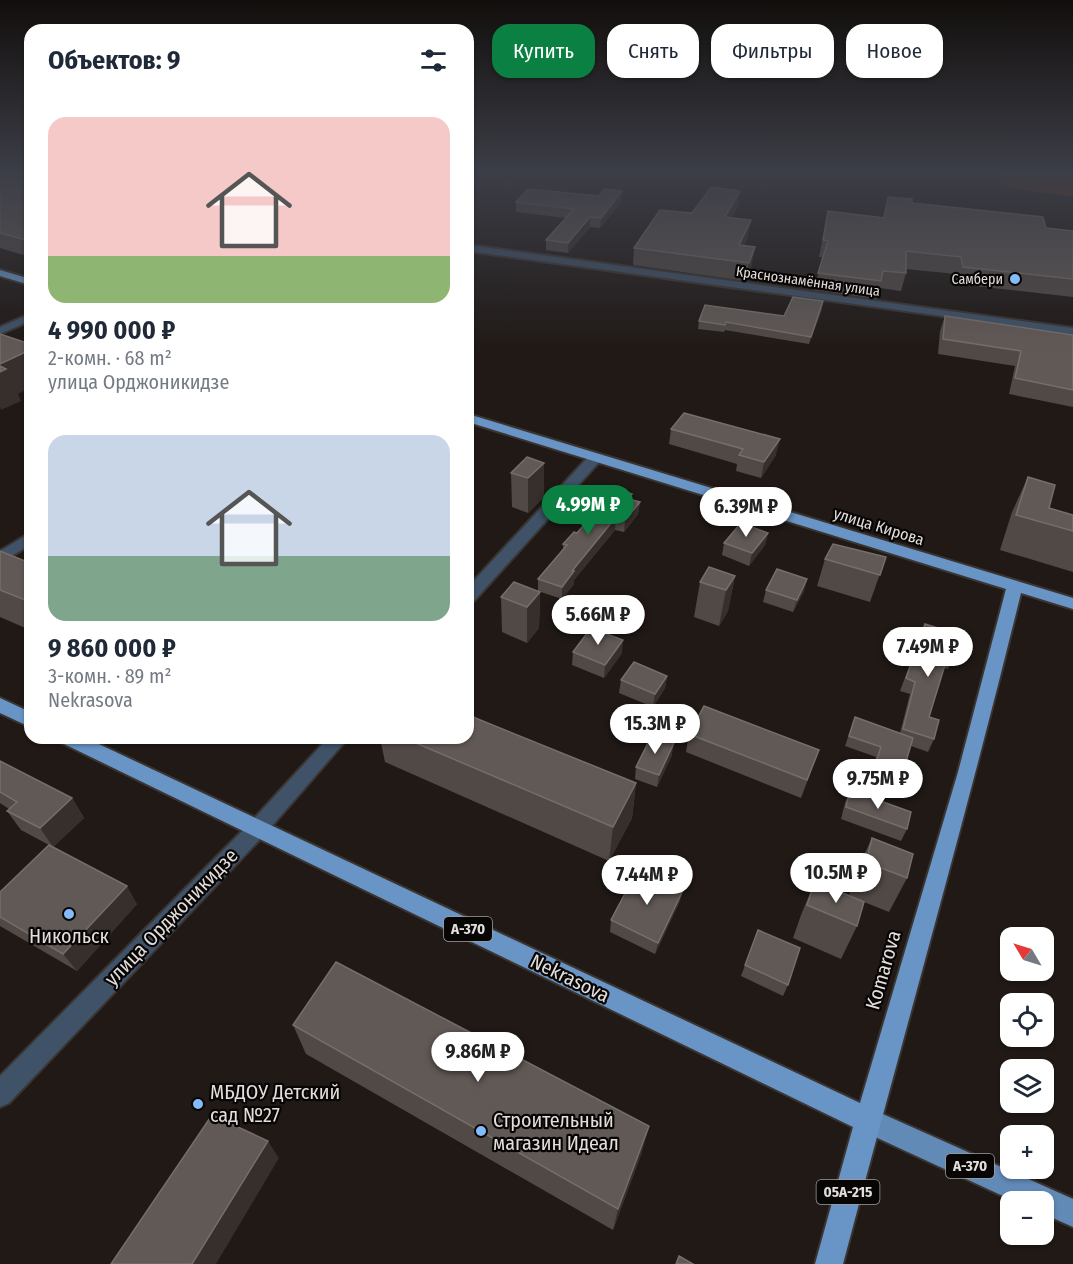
<!DOCTYPE html>
<html lang="ru">
<head>
<meta charset="utf-8">
<style>
  :root { --surface:#fff; --page:#f6f6f7; --text:#1f2937; --muted:#747a83; --accent:#0b8043 }
  body { margin:0; font-family:"Fira Sans Condensed",sans-serif; background:var(--page); color:var(--text); height:100vh; display:flex; flex-direction:column; font-size:22px; white-space:nowrap }
  * { box-sizing:border-box; margin:0 }
  p { font-size:20px; color:var(--muted) }
  .icon { flex:none; width:33px; height:33px; fill:none; stroke:currentColor; stroke-width:2; stroke-linecap:round; stroke-linejoin:round }
  .map { position:relative; flex:1; overflow:hidden }
  .details { position:absolute; left:24px; top:24px; width:450px; height:720px; display:flex; flex-direction:column; background:var(--surface); border-radius:18px; box-shadow:0 2px 4px #0004 }
  .details>* { flex:none }
  .hud { position:absolute; left:492px; top:24px; width:490px; height:54px; display:flex; gap:12px }
  .needle { width:39px; rotate:308deg }
  .tools { position:absolute; left:1000px; top:927px; display:grid; gap:12px }
  .tools a { display:grid; place-items:center; width:54px; height:54px; border-radius:12px; background:var(--surface); box-shadow:0 2px 4px #0004; font-size:30px }
  .price { position:absolute; translate:-50% -51px; padding:0 14px; border-radius:21px; background:#fff; color:#222; font-size:20px; line-height:39px; filter:drop-shadow(0 2px 3px #0008) }
  .price::after { content:''; position:absolute; left:50%; top:36px; width:18px; height:14px; margin-left:-9px; background:inherit; clip-path:polygon(0 0,100% 0,50% 100%) }
  .price.current { background:var(--accent); color:#fff }
  ul { padding:0; list-style:none }
  li { display:grid; align-content:center; gap:12px; height:318px; padding:0 24px }
  li span { display:grid; place-items:center; height:186px; border-radius:18px; color:#555 }
  li>.icon { margin-inline-start:auto }
  span .icon { width:108px; height:108px; fill:#fffc; stroke-width:1 }
  li b { font-size:26px }
  h2 { display:flex; justify-content:space-between; align-items:center; height:72px; padding:0 24px; font-size:26px }
  .chip { padding:0 21px; border-radius:18px; background:var(--surface); box-shadow:0 2px 4px #0004; font-size:21px; line-height:54px }
  .chip.current { background:var(--accent); color:#fff }
  .map>svg:first-child { display:block }
</style>
</head>
<body>
<div class="map">
<svg width="1073" height="1264" viewBox="0 0 1073 1264">
  <rect width="100%" height="100%" fill="#201916"/>
  <path fill="#692f11" d="M995 173H1073V197L1019 189 1001 183Z"/>
  <g fill="none" stroke-linecap="round" stroke-linejoin="round">
    <defs>
      <g id="minor">
        <path d="M468 245 1073 328V334L468 251Z"/>
        <path d="M30 314V321L0 334V327Z"/>
        <path d="M595 454 602 458 600 461 474 601 468 602V587L590 455Z"/>
        <path d="M30 533V545L0 563V551Z"/>
        <path d="M328 738H348L265 834 9 1103 0 1107V1076L251 822Z"/>
      </g>
      <path id="primary" d="M867 1107 1073 1199V1227L1044 1214V1202H1016L858 1129 854 1120 858 1111Z"/>
      <g id="trunk">
        <path d="M0 270 30 279V285L0 276Z"/>
        <path d="M468 414 1073 598V609L1021 593C966 818 902 1040 843 1264H815L853 1127 62 743 60 738H86L860 1103 958 772 1006 589 468 422Z"/>
        <path d="M0 698 30 712V727L0 713Z"/>
      </g>
    </defs>
    <use href="#minor" stroke="#3b3532" stroke-width="4"/>
    <use href="#primary" stroke="#3b3532" stroke-width="4"/>
    <use href="#trunk" stroke="#3b3532" stroke-width="4"/>
    <use href="#minor" fill="#3f5268" fill-rule="evenodd"/>
    <use href="#primary" fill="#628ab7" fill-rule="evenodd"/>
    <use href="#trunk" fill="#6894c6" fill-rule="evenodd"/>
  </g>
  <g fill="#514946">
    <path d="M0 173H30V257L0 248Z"/>
    <path d="M740 191 738 207 731 218 748 237 744 245 752 264 746 281 633 265 634 248 692 213Z"/>
    <path d="M888 197 912 203 1046 228 1073 231V297L957 284 956 274 906 269V273L901 291 880 288 877 299 814 290 823 257H819L828 211 883 217Z"/>
    <path d="M622 201 600 228 590 227 568 253 546 250V240L566 218 516 212V202Z"/>
    <path d="M822 309 809 344 725 330 724 332 698 329 699 321 784 316Z"/>
    <path d="M945 316 1073 335V407L1009 394 1015 366 938 354 940 331Z"/>
    <path d="M671 429 776 455 761 478 736 471 737 464 669 444Z"/>
    <path d="M544 463V497L528 513 512 507 511 473Z"/>
    <path d="M1028 477 1049 508 1073 515V572L1000 550 1012 512Z"/>
    <path d="M632 500 640 502 638 514 624 532 615 530 574 580V584L562 599 538 591V579L563 549V544L577 533Z"/>
    <path d="M768 533 765 545 749 566 722 555 724 543Z"/>
    <path d="M0 551 30 563V630L0 617Z"/>
    <path d="M886 557 870 602 817 586 825 559Z"/>
    <path d="M735 576 728 611 719 626 694 617 700 582Z"/>
    <path d="M807 579 804 591 793 612 763 602 766 590Z"/>
    <path d="M540 592 539 628 527 643 502 632 501 597Z"/>
    <path d="M925 624 954 657 948 669 944 668 929 717 934 739 928 752 911 746 902 775 898 785 871 775 876 757 845 746 855 717 900 733 910 694 900 691Z"/>
    <path d="M573 652 622 653 604 678 572 665Z"/>
    <path d="M667 676 665 688 653 707 619 693 621 680Z"/>
    <path d="M689 734 819 750 801 798 686 752Z"/>
    <path d="M380 738H468L636 783 632 818 609 861 385 762Z"/>
    <path d="M672 755 657 787 635 779 636 767Z"/>
    <path d="M0 761 72 798 84 818 53 847 137 904 77 971 0 926V892L49 845 21 830 7 811 9 809 0 803Z"/>
    <path d="M850 790 907 829 901 841 841 819 845 803Z"/>
    <path d="M872 838 907 878 889 912 849 896 856 872Z"/>
    <path d="M815 881 857 926 841 959 793 938 801 915Z"/>
    <path d="M680 901 655 954 610 932 611 920Z"/>
    <path d="M745 965 788 985 783 996 741 976Z"/>
    <path d="M293 1025 642 1152 613 1230 306 1054Z"/>
  </g>
  <g fill="#372f2c">
    <path d="M622 191V201L600 228 601 218Z"/>
    <path d="M740 191 738 207 722 234 725 217Z"/>
    <path d="M590 217V227L568 253V243Z"/>
    <path d="M751 220 748 237 736 262 739 245Z"/>
    <path d="M755 247 752 264 746 281 749 263Z"/>
    <path d="M823 301 822 309 809 344 811 337Z"/>
    <path d="M30 350V388L18 394 21 401 1 410 0 407V364Z"/>
    <path d="M780 439 776 455 761 478 764 462Z"/>
    <path d="M544 463V497L528 513V478Z"/>
    <path d="M640 502 638 514 624 532 625 520Z"/>
    <path d="M468 512 471 547 468 550Z"/>
    <path d="M616 517 615 530 574 580V584L562 599V587L572 571Z"/>
    <path d="M768 533 765 545 749 566 752 553Z"/>
    <path d="M735 576 728 611 719 626 726 590Z"/>
    <path d="M807 579 804 591 793 612 797 600Z"/>
    <path d="M540 592 539 628 527 643V607Z"/>
    <path d="M623 640 622 653 604 678 605 665Z"/>
    <path d="M667 676 665 688 653 707 655 694Z"/>
    <path d="M674 743 672 755 657 787 659 775Z"/>
    <path d="M636 783 632 818 609 861 613 827Z"/>
    <path d="M72 798 84 818 53 847 40 828Z"/>
    <path d="M127 886 137 904 77 971 63 954Z"/>
    <path d="M683 890 680 901 655 954 658 943Z"/>
    <path d="M649 1126 642 1152 613 1230 618 1209Z"/>
    <path d="M268 1141 279 1158 216 1264H192Z"/>
  </g>
  <g fill="#615956" stroke="#756e6b" stroke-width="1.5">
    <path d="M0 173H30V241L0 233Z"/>
    <path d="M711 187 740 191 725 217 751 220 739 245 755 247 749 263 634 248 660 210 692 213Z"/>
    <path d="M528 189 599 196 604 189 622 191 601 218 590 217 568 243 546 240 574 209 516 202Z"/>
    <path d="M888 197 912 199V203L1043 217 1046 228 1073 231V279L963 267 961 257 906 251V273L883 271 881 281 818 273 828 241 823 240 828 211 884 218Z"/>
    <path d="M793 297 823 301 811 337 726 322 725 325 699 321 705 305 784 316Z"/>
    <path d="M945 316 1073 335V390L1015 378 1021 351 943 339Z"/>
    <path d="M0 334 30 344V350L0 364Z"/>
    <path d="M0 366 6 369 0 372Z"/>
    <path d="M684 413 780 439 764 462 739 455 743 449 671 429Z"/>
    <path d="M527 457 544 463 528 478 511 473Z"/>
    <path d="M1028 477 1055 485 1049 508 1073 515V531L1016 515Z"/>
    <path d="M615 488 632 494 628 499 640 502 625 520 616 517 572 571H574L562 587 538 579 567 545 563 544 574 532 577 533Z"/>
    <path d="M741 523 768 533 752 553 724 543Z"/>
    <path d="M833 544 886 557 880 575 825 559Z"/>
    <path d="M0 551 30 563V602L0 590Z"/>
    <path d="M709 567 735 576 726 590 700 582Z"/>
    <path d="M777 569 807 579 797 600 766 590Z"/>
    <path d="M514 582 540 592 527 607 501 597Z"/>
    <path d="M925 624 961 635 954 657 948 655 929 717 939 720 934 739 903 729 915 682 906 678Z"/>
    <path d="M591 628 623 640 605 665 573 652Z"/>
    <path d="M634 662 667 676 655 694 621 680Z"/>
    <path d="M704 706 819 750 807 780 689 734Z"/>
    <path d="M468 715 636 783 613 827 404 738H468Z"/>
    <path d="M855 717 913 738 902 775 875 765 881 747 849 736Z"/>
    <path d="M652 735 674 743 659 775 636 767Z"/>
    <path d="M0 761 72 798 40 828 7 811 17 802 0 792Z"/>
    <path d="M850 790 911 812 907 829 846 807Z"/>
    <path d="M872 838 913 854 907 878 866 862Z"/>
    <path d="M49 845 127 886 63 954 0 917V892Z"/>
    <path d="M638 869 683 890 658 943 611 920Z"/>
    <path d="M815 881 864 902 857 926 807 905Z"/>
    <path d="M758 930 800 948 788 985 745 965Z"/>
    <path d="M336 962 649 1126 618 1209 293 1025Z"/>
    <path d="M212 1115 268 1141 192 1264H111Z"/>
    <path d="M679 1256 693 1264H676Z"/>
  </g>
  <linearGradient id="sky" x2="0" y2="1"><stop stop-color="#120e0c"/><stop offset="0.49" stop-color="#3c3e47"/><stop offset="1" stop-color="#3c3e47" stop-opacity="0"/></linearGradient>
  <rect width="1073" height="350" fill="url(#sky)"/>
  <g fill="#84bcfb" stroke="#080505" stroke-width="2">
    <circle cx="1015" cy="279" r="6"/>
    <circle cx="69" cy="914" r="6"/>
    <circle cx="198" cy="1104" r="6"/>
    <circle cx="481" cy="1131" r="6"/>
  </g>
  <g text-anchor="middle" stroke-width="4.5" stroke-linejoin="round" paint-order="stroke">
    <g font-size="14" fill="#e3dedc" stroke="#080505" text-anchor="end">
      <text x="1003" y="284">Самбери</text>
    </g>
    <g font-size="14" fill="#e3dedc" stroke="#080505">
      <text transform="translate(808 281) rotate(8)" y="5">Краснознамённая улица</text>
    </g>
    <g fill="#080505" stroke="#a19d9c" stroke-width="1.5">
      <rect x="444" y="917" width="48" height="24" rx="4.5"/>
      <rect x="946" y="1154" width="48" height="24" rx="4.5"/>
      <rect x="816.5" y="1180" width="63" height="24" rx="4.5"/>
    </g>
    <g font-size="15" font-weight="bold" fill="#e3dedc">
      <text x="468" y="934">А-370</text>
      <text x="970" y="1171">А-370</text>
      <text x="848" y="1197">05А-215</text>
    </g>
    <g font-size="16" fill="#e3dedc" stroke="#080505">
      <text transform="translate(879 526) rotate(17)" y="6">улица Кирова</text>
    </g>
    <g font-size="20" fill="#e3dedc" stroke="#080505">
      <text transform="translate(171 917) rotate(-46)" y="7">улица Орджоникидзе</text>
      <text transform="translate(883 970) rotate(-74)" y="7">Komarova</text>
      <text transform="translate(570 978) rotate(26)" y="7">Nekrasova</text>
    </g>
    <g font-size="20" fill="#e3dedc" stroke="#080505" text-anchor="start">
      <text x="69" y="943" text-anchor="middle">Никольск</text>
      <text x="210" y="1099">МБДОУ Детский<tspan x="210" dy="23">сад №27</tspan></text>
      <text x="493" y="1127">Строительный<tspan x="493" dy="23">магазин Идеал</tspan></text>
    </g>
  </g>
</svg>
<div class="tools">
<a><svg class="needle" viewBox="-14 -14 28 28"><path d="M0-13l5 13h-10z" fill="#e53935"/><path d="M0 13l5-13h-10z" fill="#747a83"/></svg></a>
<a><svg class="icon" aria-label="locate" viewBox="0 0 24 24"><circle cx="12" cy="12" r="6"/><path d="M12 2v4M12 18v4M2 12h4M18 12h4"/></svg></a>
<a><svg class="icon" aria-label="layers" viewBox="0 0 24 24"><path d="M12 4l9 5-9 5-9-5zM3 14l9 5 9-5"/></svg></a>
<a>+</a>
<a>−</a>
</div>
<b class="price current" style="left:588px;top:536px">4.99M ₽</b>
<b class="price" style="left:746px;top:538px">6.39M ₽</b>
<b class="price" style="left:598px;top:646px">5.66M ₽</b>
<b class="price" style="left:928px;top:678px">7.49M ₽</b>
<b class="price" style="left:655px;top:755px">15.3M ₽</b>
<b class="price" style="left:878px;top:810px">9.75M ₽</b>
<b class="price" style="left:836px;top:904px">10.5M ₽</b>
<b class="price" style="left:647px;top:906px">7.44M ₽</b>
<b class="price" style="left:478px;top:1083px">9.86M ₽</b>
<div class="hud">
<a class="chip current">Купить</a>
<a class="chip">Снять</a>
<a class="chip">Фильтры</a>
<a class="chip">Новое</a>
</div>
<section class="details">
<h2>Объектов: 9<svg class="icon" aria-label="filters" viewBox="0 0 24 24"><path d="M4 7h16M4 17h16"/><circle cx="9" cy="7" r="2"/><circle cx="15" cy="17" r="2"/></svg></h2>
<ul>
<li><span style="background:linear-gradient(#f6c9c9 75%,#8fb573 0)"><svg class="icon" aria-label="home" viewBox="0 0 24 24"><path d="M3 11l9-7 9 7M6 9v11h12V9"/></svg></span><div><b>4 990 000 ₽</b><p>2-комн. · 68 m²</p><p>улица Орджоникидзе</p></div></li>
<li><span style="background:linear-gradient(#c9d6e8 65%,#7fa58c 0)"><svg class="icon" aria-label="home" viewBox="0 0 24 24"><path d="M3 11l9-7 9 7M6 9v11h12V9"/></svg></span><div><b>9 860 000 ₽</b><p>3-комн. · 89 m²</p><p>Nekrasova</p></div></li>
</ul>
</section>
</div>
</body>
</html>
